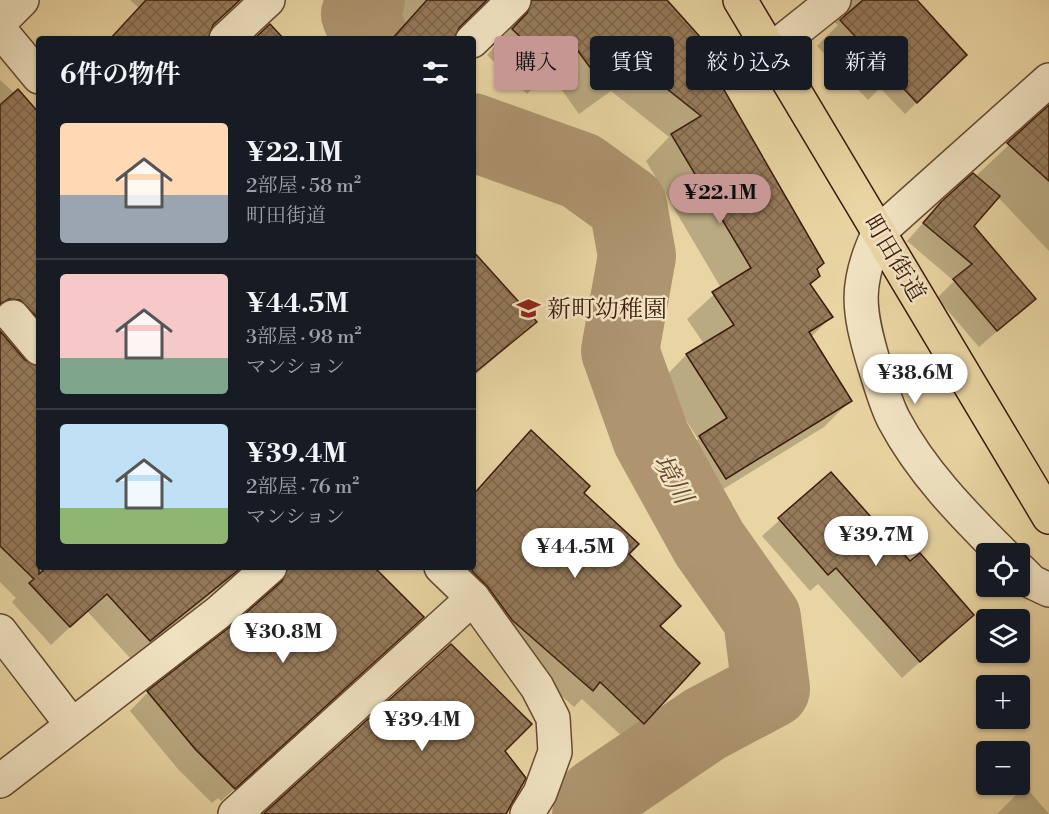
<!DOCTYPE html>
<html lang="ja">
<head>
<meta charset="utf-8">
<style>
  :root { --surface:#171b24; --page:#242831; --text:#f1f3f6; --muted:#9ea1a6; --line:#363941; --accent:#c59692 }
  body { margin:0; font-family:"Libre Bodoni","Noto Serif JP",serif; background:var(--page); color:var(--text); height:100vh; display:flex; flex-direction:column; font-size:22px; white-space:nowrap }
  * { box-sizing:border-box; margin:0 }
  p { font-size:20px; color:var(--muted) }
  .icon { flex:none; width:33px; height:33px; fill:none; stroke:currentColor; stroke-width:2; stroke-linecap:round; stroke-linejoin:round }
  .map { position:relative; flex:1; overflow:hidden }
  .drawer { position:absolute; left:36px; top:36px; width:440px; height:534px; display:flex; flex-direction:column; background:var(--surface); border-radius:6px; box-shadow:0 2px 4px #0004 }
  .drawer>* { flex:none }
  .hud { position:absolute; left:494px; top:36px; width:465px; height:54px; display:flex; gap:12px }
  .fabs { position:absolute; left:976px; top:543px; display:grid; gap:12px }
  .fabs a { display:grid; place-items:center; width:54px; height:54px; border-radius:6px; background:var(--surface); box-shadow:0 2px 4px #0004; font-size:30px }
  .price { position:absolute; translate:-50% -51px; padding:0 14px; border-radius:21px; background:#fff; color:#222; font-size:20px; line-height:39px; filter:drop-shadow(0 2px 3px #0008) }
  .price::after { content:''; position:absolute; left:50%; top:36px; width:18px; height:14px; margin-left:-9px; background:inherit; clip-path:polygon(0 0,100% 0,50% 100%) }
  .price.selected { background:var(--accent); color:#111 }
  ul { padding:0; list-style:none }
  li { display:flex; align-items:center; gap:18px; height:150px; padding:0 24px }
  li+li { border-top:2px solid var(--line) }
  li span { display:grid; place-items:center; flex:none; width:168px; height:120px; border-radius:6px; color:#555 }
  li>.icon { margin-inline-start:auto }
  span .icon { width:72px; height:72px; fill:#fffc; stroke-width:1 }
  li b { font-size:26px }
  h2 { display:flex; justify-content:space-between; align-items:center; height:72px; padding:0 24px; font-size:26px }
  .pill { padding:0 21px; border-radius:6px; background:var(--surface); box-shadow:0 2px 4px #0004; font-size:21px; line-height:54px }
  .pill.selected { background:var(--accent); color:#111 }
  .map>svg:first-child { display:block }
</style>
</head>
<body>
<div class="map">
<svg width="1049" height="814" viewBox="0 0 1049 814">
  <defs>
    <pattern id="building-cross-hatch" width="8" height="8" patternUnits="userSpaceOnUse" patternTransform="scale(1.5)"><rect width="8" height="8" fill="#967b5b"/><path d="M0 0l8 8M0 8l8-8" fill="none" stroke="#7c644a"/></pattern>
  </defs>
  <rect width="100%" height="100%" fill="#e9d5a3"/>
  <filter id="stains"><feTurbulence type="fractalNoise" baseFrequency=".00333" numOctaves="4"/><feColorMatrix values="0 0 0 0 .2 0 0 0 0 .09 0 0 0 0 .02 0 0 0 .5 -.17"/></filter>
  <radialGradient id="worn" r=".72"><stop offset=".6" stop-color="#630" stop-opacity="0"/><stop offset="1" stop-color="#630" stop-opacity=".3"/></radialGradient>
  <g fill="#0003">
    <path d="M130 0H236L212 25 206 39H111L139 8Z"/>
    <path d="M398 0H665L715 76 819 276 809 285 831 317 810 338 850 401 824 427 699 504 674 463 698 439 661 381 686 355 704 344 687 319 721 288 646 161 669 137 611 91 579 114 549 72 527 94 487 55 507 32V23L493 8 483 7 473 12 457 28 453 39H383L371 28Z"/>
    <path d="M809 0H915L941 79 905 114 880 88 868 100 817 46 838 25Z"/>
    <path d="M0 80 39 115V354L0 318Z"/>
    <path d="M1049 107V251L977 175Z"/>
    <path d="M931 214 1034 299 979 347 937 298 954 281 907 241Z"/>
    <path d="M472 277 535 322 472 378Z"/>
    <path d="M0 333 39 394V567H245L131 659 87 611 51 645 12 602 16 598 0 582Z"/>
    <path d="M531 432 627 554 658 626 698 663 626 740 582 699 574 707 495 637 430 567H472L487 482 485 480Z"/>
    <path d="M831 474 910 564 972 615 902 678 818 584 810 591 762 536Z"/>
    <path d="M253 567H372L404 635 221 801 218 798 212 803 177 768 130 711 148 692 231 628 270 592V582Z"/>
    <path d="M1025 786 1049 814H997Z"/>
  </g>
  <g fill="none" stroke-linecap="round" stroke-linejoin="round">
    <g stroke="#ae9570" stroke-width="78">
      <path d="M366 0 360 14 370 39"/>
      <path d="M472 132 581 171 628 205 637 256 620 351 651 438 709 543 762 618 771 689 705 724 597 797 591 814"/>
    </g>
  </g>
  <g fill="url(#building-cross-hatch)" stroke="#3c1a0d" stroke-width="1.5">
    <path d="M146 0H240L213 25 208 39H110Z"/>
    <path d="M427 0H487L459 28 454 39H392Z"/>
    <path d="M532 0H667L727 67 716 76 824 263 817 269 820 276 810 284 833 317 809 332 852 401 726 479 699 436 727 418 686 354 734 325 712 292 751 268 671 134 701 116 638 66 606 89 575 47 554 69 512 29 527 13Z"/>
    <path d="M863 0H917L967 55 917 103 840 20Z"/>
    <path d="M270 24 284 39H254Z"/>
    <path d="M18 89 39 113V319L20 300 9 299 0 304V105Z"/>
    <path d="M1049 105V181L1007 143Z"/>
    <path d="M973 173 1000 196 974 226 1036 299 997 331 953 279 972 264 923 223 941 202Z"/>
    <path d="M472 250 537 322 472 375Z"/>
    <path d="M0 331 25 360 39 366V574L47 567H242L150 641 107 594 70 627 29 583 34 579 0 546Z"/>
    <path d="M531 430 590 486 584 493 639 544 629 554 681 606 660 626 700 663 644 724 600 682 593 691 512 620 488 587 472 571V496Z"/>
    <path d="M831 472 910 561 920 553 974 615 920 662 836 568 828 575 778 518Z"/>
    <path d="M288 567H374L424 617 235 789 195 749 147 691 231 626 282 581Z"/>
    <path d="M451 644 532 724 505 751 526 778 506 814H263Z"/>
  </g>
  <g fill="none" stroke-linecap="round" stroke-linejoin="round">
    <defs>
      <g id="minor">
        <path d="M0 22 22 0"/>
        <path d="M0 30 39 77"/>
        <path d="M226 39 268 0"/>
        <path d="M472 41 514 0"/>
        <path d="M770 51 834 0"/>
        <path d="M13 317 39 348"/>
        <path d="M1003 554C962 513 921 471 894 420 885 403 880 382 874 364 858 310 854 284 879 232L1049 80"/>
        <path d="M441 567 473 598 537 687 553 718 555 752 540 793 527 814"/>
        <path d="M1020 570 1032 582 1049 590"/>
        <path d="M0 631 72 725"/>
        <path d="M0 781 219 612 270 567"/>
        <path d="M235 814 473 598"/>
      </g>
      <path id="major" d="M740 0 1049 517"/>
    </defs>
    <use href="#minor" stroke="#674932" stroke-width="36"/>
    <use href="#major" stroke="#3c1a0d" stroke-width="36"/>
    <use href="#minor" stroke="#f1e4c3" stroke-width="33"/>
    <use href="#major" stroke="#e9d5a3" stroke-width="33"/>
  </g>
  <defs>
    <symbol id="school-bare" viewBox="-9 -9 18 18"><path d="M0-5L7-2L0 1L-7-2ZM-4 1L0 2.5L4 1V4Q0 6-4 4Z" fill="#8f2418" stroke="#f1e4c3" stroke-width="2.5" paint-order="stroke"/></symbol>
  </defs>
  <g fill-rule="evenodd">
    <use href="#school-bare" x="512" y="292" width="33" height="33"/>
  </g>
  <g text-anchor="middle" stroke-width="5" stroke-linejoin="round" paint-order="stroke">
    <g font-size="24" fill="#3c1a0d" stroke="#f1e4c3">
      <text transform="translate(895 258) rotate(59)" y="8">町田街道</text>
    </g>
    <g font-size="24" fill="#3c1a0d" stroke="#f1e4c3" text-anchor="start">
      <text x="547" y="317">新町幼稚園</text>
    </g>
    <g font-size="26" font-style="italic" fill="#644530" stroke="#f1e4c3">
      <text transform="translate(673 479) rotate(61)" y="9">境川</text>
    </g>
  </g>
  <rect width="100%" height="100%" filter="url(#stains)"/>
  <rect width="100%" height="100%" fill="url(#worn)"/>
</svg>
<div class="fabs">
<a><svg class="icon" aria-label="locate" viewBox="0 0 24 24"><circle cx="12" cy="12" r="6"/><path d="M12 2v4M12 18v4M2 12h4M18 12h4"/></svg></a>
<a><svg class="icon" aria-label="layers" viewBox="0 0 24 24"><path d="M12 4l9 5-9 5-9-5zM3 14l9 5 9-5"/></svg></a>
<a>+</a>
<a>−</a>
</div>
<b class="price selected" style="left:720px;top:225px">¥22.1M</b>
<b class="price" style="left:915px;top:405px">¥38.6M</b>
<b class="price" style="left:876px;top:567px">¥39.7M</b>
<b class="price" style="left:575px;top:579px">¥44.5M</b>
<b class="price" style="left:283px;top:664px">¥30.8M</b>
<b class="price" style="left:422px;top:752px">¥39.4M</b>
<div class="hud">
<a class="pill selected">購入</a>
<a class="pill">賃貸</a>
<a class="pill">絞り込み</a>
<a class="pill">新着</a>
</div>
<section class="drawer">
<h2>6件の物件<svg class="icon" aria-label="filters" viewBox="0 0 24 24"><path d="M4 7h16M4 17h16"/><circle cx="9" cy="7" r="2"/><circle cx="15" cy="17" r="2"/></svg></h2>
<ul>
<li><span style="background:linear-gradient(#ffd9b3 60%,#9aa5b1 0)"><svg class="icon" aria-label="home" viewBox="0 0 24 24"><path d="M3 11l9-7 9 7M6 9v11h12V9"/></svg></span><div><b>¥22.1M</b><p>2部屋 · 58 m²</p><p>町田街道</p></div></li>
<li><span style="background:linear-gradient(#f6c9c9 70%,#7fa58c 0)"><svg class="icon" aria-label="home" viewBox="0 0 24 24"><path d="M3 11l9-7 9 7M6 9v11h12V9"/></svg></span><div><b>¥44.5M</b><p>3部屋 · 98 m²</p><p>マンション</p></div></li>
<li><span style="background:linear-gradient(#bfe0f5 70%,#8fb573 0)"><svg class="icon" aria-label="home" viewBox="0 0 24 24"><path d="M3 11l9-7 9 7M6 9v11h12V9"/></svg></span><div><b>¥39.4M</b><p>2部屋 · 76 m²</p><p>マンション</p></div></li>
</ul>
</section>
</div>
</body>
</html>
